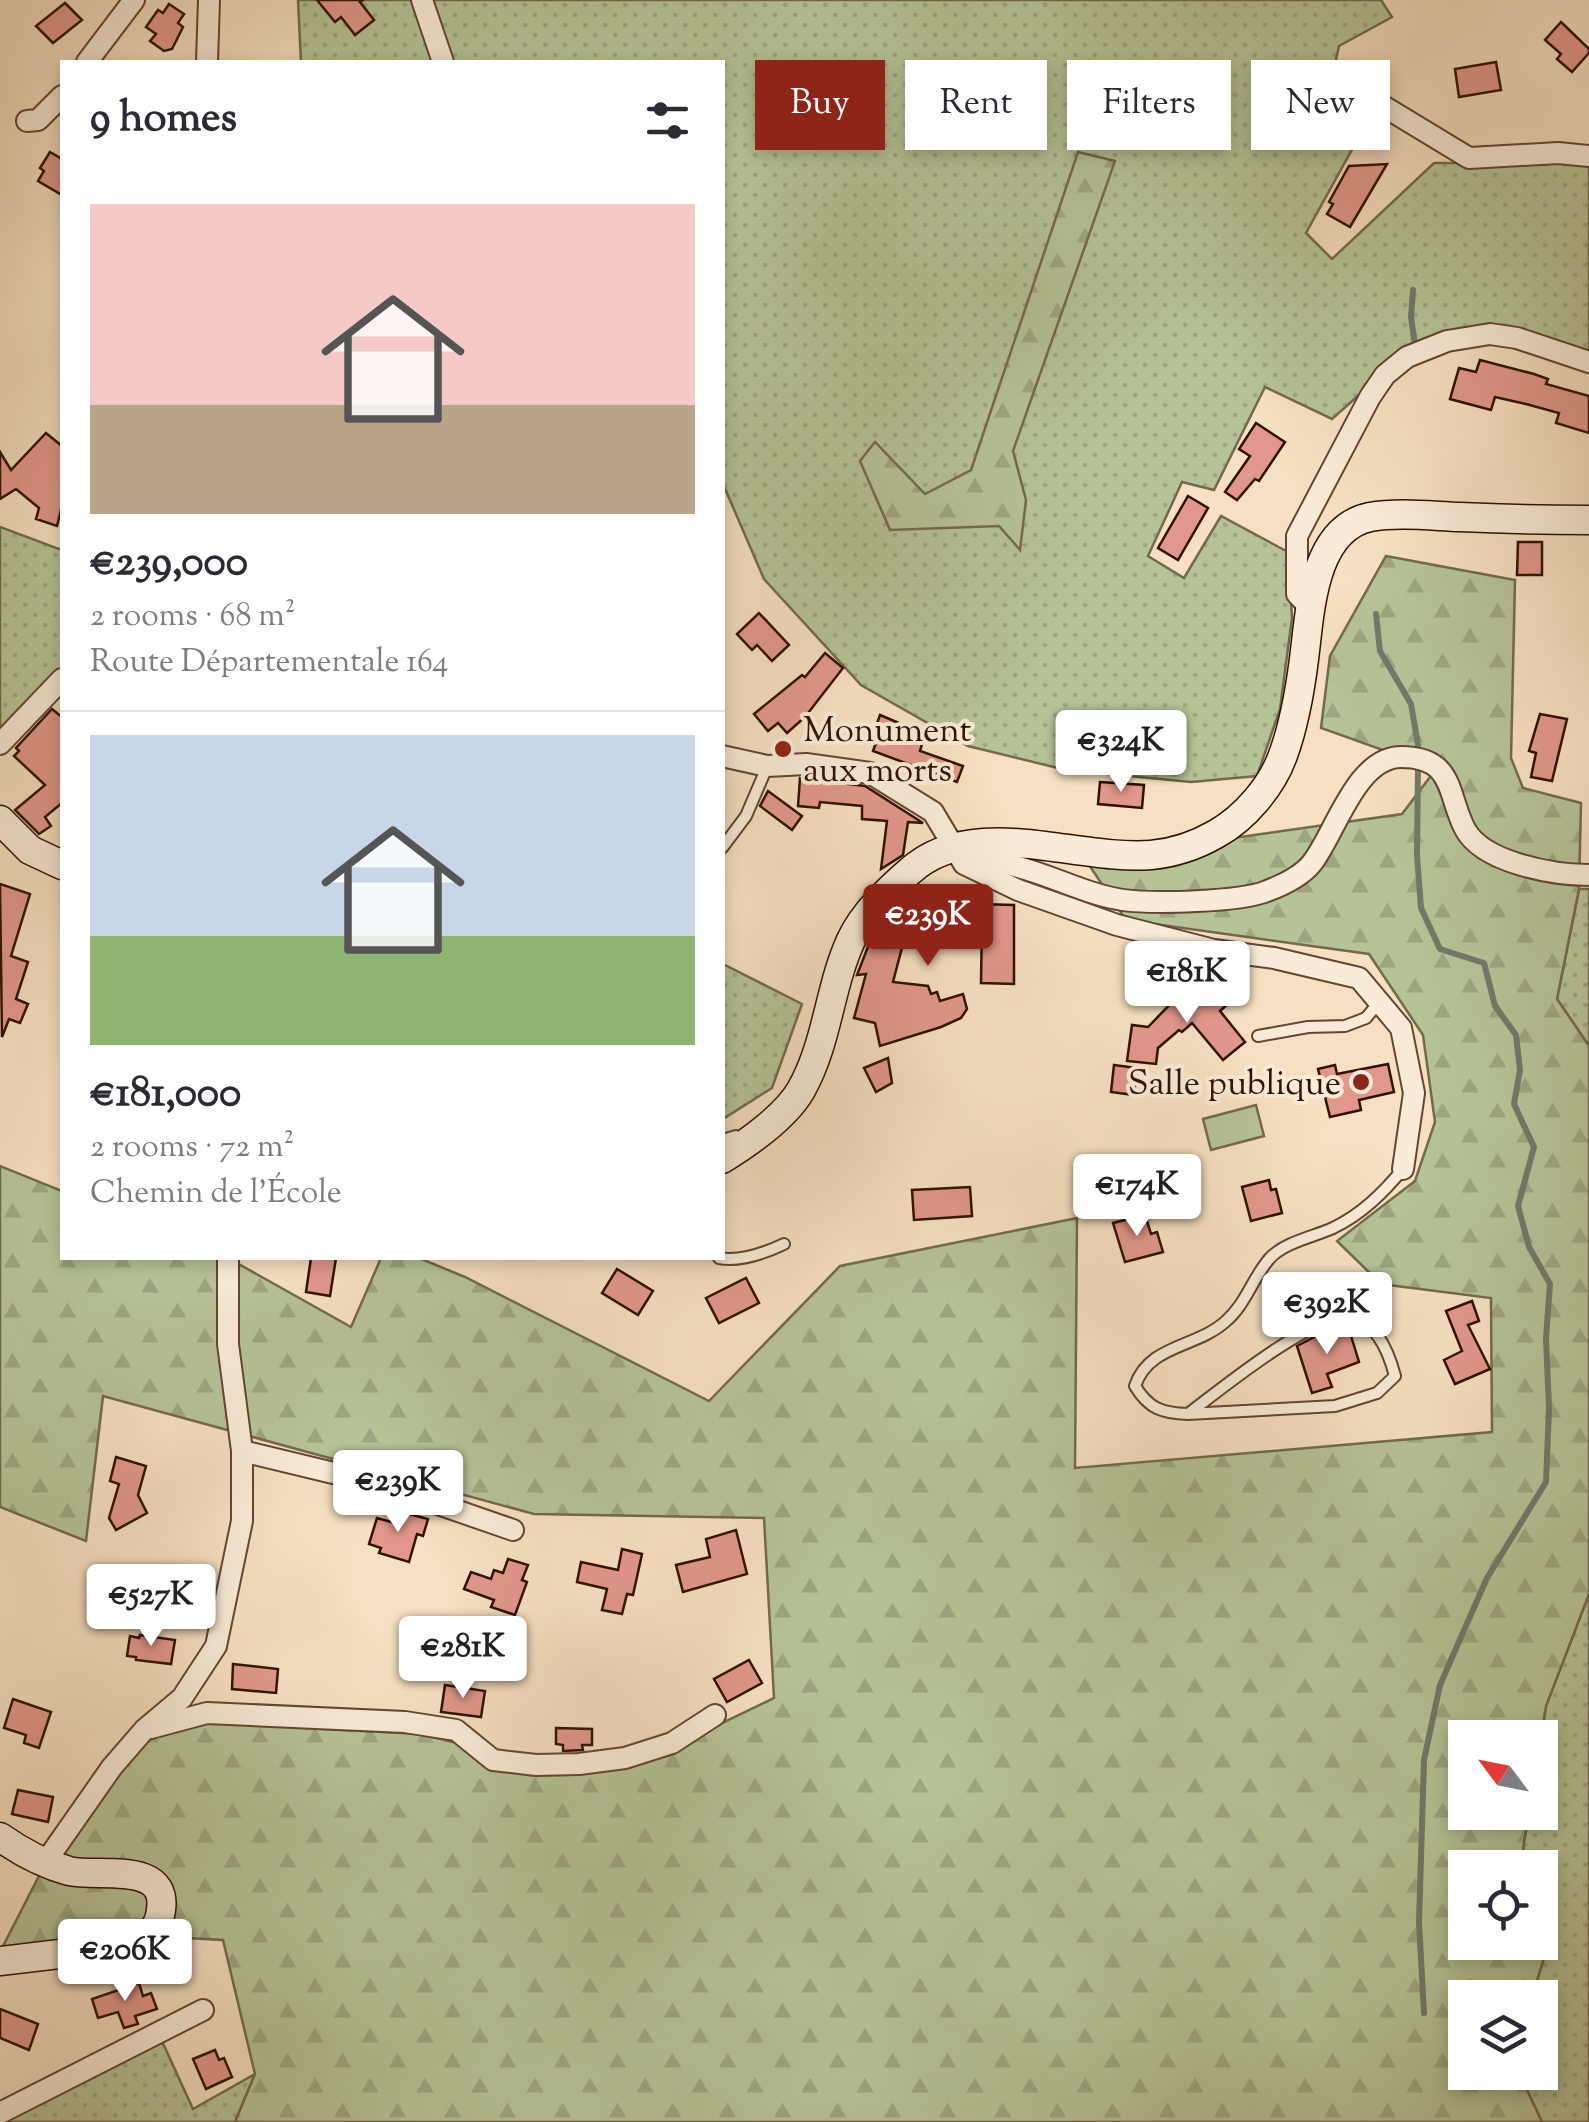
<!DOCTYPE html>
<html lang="en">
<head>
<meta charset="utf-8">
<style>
  :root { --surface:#fff; --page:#f2f2f3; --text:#2b2b33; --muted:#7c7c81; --line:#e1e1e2; --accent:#8f2418 }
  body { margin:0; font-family:"Sorts Mill Goudy",serif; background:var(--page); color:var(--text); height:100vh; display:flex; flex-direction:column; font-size:38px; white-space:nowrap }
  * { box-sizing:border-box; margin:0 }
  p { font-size:32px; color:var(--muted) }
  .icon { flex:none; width:55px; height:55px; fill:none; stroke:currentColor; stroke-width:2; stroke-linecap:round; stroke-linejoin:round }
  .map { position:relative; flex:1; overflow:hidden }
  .panel { position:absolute; left:60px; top:60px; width:665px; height:1200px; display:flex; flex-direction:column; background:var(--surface); border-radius:0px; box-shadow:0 5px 15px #0003 }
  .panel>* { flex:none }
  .top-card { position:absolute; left:755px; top:60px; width:682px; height:90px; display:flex; gap:20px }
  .needle { width:65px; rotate:302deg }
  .controls { position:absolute; left:1448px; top:1720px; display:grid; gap:20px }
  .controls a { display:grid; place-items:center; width:110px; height:110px; border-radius:0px; background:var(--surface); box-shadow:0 5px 15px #0003; font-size:50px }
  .price { position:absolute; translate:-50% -85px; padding:0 22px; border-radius:10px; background:#fff; color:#222; font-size:32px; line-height:65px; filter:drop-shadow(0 2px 5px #0008) }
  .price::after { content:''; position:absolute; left:50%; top:60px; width:30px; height:22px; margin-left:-15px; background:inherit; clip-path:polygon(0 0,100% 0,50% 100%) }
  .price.current { background:var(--accent); color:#fff }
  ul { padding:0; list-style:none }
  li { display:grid; align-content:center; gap:20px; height:530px; padding:0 30px }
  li+li { border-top:2px solid var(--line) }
  li span { display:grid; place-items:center; height:310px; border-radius:0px; color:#555 }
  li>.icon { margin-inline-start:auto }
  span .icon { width:180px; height:180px; fill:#fffc; stroke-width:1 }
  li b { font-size:42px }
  h2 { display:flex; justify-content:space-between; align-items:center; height:120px; padding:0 30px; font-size:42px }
  .chip { padding:0 35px; border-radius:0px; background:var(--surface); box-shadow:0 5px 15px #0003; font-size:35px; line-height:90px }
  .chip.current { background:var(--accent); color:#fff }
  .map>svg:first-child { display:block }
</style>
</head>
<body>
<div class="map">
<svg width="1589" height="2122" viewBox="0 0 1589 2122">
  <defs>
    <pattern id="green-dots" width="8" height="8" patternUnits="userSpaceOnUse" patternTransform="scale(2.5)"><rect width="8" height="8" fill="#b6c397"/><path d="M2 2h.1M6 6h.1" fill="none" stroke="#9da680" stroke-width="1.8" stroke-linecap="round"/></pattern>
    <pattern id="forest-firs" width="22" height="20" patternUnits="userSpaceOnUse" patternTransform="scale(2.5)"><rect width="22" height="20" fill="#b6c397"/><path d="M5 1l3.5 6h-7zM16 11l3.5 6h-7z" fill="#9da680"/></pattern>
  </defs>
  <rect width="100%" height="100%" fill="#f6e0c1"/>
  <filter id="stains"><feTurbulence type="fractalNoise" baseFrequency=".002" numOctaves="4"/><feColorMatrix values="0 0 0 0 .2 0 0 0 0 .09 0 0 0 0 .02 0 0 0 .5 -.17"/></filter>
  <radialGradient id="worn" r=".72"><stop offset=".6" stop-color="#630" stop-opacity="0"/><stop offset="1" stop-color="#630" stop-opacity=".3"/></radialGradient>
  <g fill="url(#green-dots)" stroke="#736a4c" stroke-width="2.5">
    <path d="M298 0H1381L1392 17 1339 46 1321 129 1355 144 1306 233 1332 259 1434 163H1589V355L1506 331 1414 346 1332 419 1265 387 1214 490 1182 482 1148 556 1184 578 1221 516 1288 552 1292 618 1280 709 1257 776 1191 782 1066 770 968 746 861 685 764 579 723 484 722 62H301Z"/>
    <path d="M0 527 62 550V667L0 735Z"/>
    <path d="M1579 889H1589V1046L1557 999Z"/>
    <path d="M723 964 802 1004 772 1088 723 1119Z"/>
    <path d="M1589 1594V2122H1542L1519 2073 1540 2072V1998L1532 1997 1547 1948 1540 1918V1868L1528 1867 1523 1848 1529 1813 1540 1812V1743L1546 1706Z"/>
    <path d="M161 2039 193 2109 255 2074 235 2122H0Z"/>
  </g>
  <g fill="url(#forest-firs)" stroke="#736a4c" stroke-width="2.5">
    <path d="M1078 152 1115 161 1013 451 1026 500 1020 550 999 526 890 530 860 461 875 442 925 494 971 470Z"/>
    <path d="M1386 556 1515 580 1511 758 1523 788 1581 803 1579 889 1557 999 1589 1046V1594L1546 1706 1540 1743V1738H1465V1812L1529 1813 1523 1848 1528 1867 1465 1868V1942H1540V1918L1547 1948 1532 1997 1465 1998V2072L1519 2073 1542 2122H235L255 2074 223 1940 128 1935 1 1950 40 1874 141 1743 193 1722 420 1734 461 1744 493 1770 643 1761 774 1698 764 1518 534 1514 103 1396 86 1541 0 1507V1166L62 1191V1258H228L351 1327 381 1258H419L465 1277 709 1401 840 1266 1077 1218 1075 1468 1492 1432 1491 1298 1381 1284 1337 1241 1415 1181 1435 1122 1423 1035 1369 954 1126 920 1085 859 1402 814 1436 769 1321 728 1330 656Z"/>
  </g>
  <path fill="#b6c397" stroke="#736a4c" stroke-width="2.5" d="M1256 1105 1264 1136 1211 1150 1203 1119Z"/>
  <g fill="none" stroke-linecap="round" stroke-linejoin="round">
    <g stroke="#717969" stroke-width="6">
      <path d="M1413 290 1411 317 1415 346"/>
      <path d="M1376 614 1380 651 1411 704 1418 745"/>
      <path d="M1418 765 1417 855 1421 908 1440 949 1484 963 1495 1006 1516 1035 1520 1070 1514 1104 1534 1147 1518 1206 1529 1247 1550 1284 1546 1338 1549 1408 1546 1482 1487 1578 1440 1685 1424 1760 1419 1922 1424 2013"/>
    </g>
  </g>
  <g fill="#e1988b" stroke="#301102" stroke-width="2.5">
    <path d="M317 0H363L360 2 374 20 355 35 341 17 335 22Z"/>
    <path d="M65 3 82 20 53 43 36 26Z"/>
    <path d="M169 4 184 14 178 23 183 27 172 49 164 51 150 41 156 34 146 27 158 10 163 13Z"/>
    <path d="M1561 22 1589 49V53L1572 72 1557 59 1561 54 1545 40Z"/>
    <path d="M1496 62 1501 90 1459 97 1455 69Z"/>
    <path d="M50 152 62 159V195L38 181 44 171 40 168Z"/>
    <path d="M1387 164 1350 227 1327 214 1333 204 1329 202 1349 166Z"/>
    <path d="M1480 360 1534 374 1548 379 1546 384 1589 396V433L1556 423 1559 413 1526 404 1495 397 1491 410 1450 399 1459 368 1476 372Z"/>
    <path d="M1256 423 1285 442 1259 481 1255 479 1237 500 1225 492 1250 456 1239 449Z"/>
    <path d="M46 433 62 446V506L57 526 36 519 39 508 16 489 0 499V452L11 470Z"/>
    <path d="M1188 496 1208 508 1178 560 1158 548Z"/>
    <path d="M1518 542H1542V575H1517Z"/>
    <path d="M759 613 789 645 772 661 757 645 752 650 737 634Z"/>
    <path d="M825 653 843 668 805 717 787 733 778 723 768 731 754 714 802 675 805 677Z"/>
    <path d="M52 709 62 717V803L45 817 51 826 39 834 15 810 45 785 14 756 19 751 16 748Z"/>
    <path d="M1540 714 1567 719 1552 781 1531 777 1536 753 1529 751Z"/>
    <path d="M880 715 925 734 920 751 963 766 957 782 873 751 877 740 872 738Z"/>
    <path d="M800 778 865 786 923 823 908 822 903 855 881 869 887 821 862 819V806L820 802 819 808 798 806Z"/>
    <path d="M1100 782 1144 785 1142 808 1098 804Z"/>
    <path d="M768 791 802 816 792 830 760 806Z"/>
    <path d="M0 884 30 894 11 956 28 962 16 999 28 1004 20 1023 9 1019 2 1037Z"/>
    <path d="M902 902 1014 905V984L981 983 982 922 909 921 893 982 928 986 931 994 937 992 940 1001 963 994 967 1009 961 1018 941 1027 880 1046 875 1023 854 1018 866 974 857 975 871 939Z"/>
    <path d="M1216 985 1230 1002 1220 1011 1245 1042 1223 1060 1192 1023 1182 1032 1179 1030 1158 1048 1156 1064 1127 1061 1132 1025 1148 1027 1180 994 1186 999 1201 986 1207 993Z"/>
    <path d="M888 1058 892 1083 876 1092 864 1068Z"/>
    <path d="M1388 1064 1394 1092 1359 1100 1361 1110 1330 1117 1318 1069 1335 1065 1337 1074Z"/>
    <path d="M1114 1065 1137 1068 1134 1095 1111 1092Z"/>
    <path d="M1269 1180 1271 1190 1276 1189 1282 1213 1251 1221 1242 1187Z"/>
    <path d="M970 1187 972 1216 914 1220 912 1190Z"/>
    <path d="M1145 1215 1151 1234 1157 1232 1163 1252 1125 1262 1113 1223Z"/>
    <path d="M311 1258H336L330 1296 306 1292Z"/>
    <path d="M617 1269 653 1291 638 1315 602 1293Z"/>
    <path d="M746 1278 759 1303 719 1323 706 1298Z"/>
    <path d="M1472 1301 1479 1321 1468 1325 1490 1369 1455 1384 1444 1360 1462 1351 1446 1311Z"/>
    <path d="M1348 1326 1359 1362 1327 1374 1332 1387 1312 1393 1297 1346 1320 1334Z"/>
    <path d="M116 1457 146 1466 138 1495 147 1513 116 1530 109 1518 119 1484 110 1481Z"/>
    <path d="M399 1511 428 1519 423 1536 417 1534 409 1562 379 1553 381 1548 369 1544 377 1518 395 1523Z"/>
    <path d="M736 1530 747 1574 683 1592 676 1565 710 1557 706 1539Z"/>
    <path d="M622 1549 642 1554 633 1595 627 1594 622 1614 602 1610 607 1589 577 1582 581 1562 618 1570Z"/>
    <path d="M508 1559 528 1565 522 1580 527 1582 515 1615 491 1607 494 1600 464 1589 471 1572 491 1579 494 1570 503 1573Z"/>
    <path d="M140 1635 175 1640 171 1664 136 1660V1657L127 1656 130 1636 139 1638Z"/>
    <path d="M749 1660 762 1683 727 1702 714 1679Z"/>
    <path d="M233 1664 278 1669 276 1693 232 1689Z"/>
    <path d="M445 1685 485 1691 481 1717 441 1712Z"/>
    <path d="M13 1699 51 1712 39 1748 24 1743 26 1735 4 1728Z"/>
    <path d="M556 1728 592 1729V1745H582L583 1750 563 1751V1745L556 1744Z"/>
    <path d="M18 1790 53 1797 48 1822 12 1814Z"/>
    <path d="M139 1983 143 1996 151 1993 157 2009 135 2016 138 2024 124 2028 118 2012 98 2018 92 1999Z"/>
    <path d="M0 2009 38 2024 29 2050 0 2038Z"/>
    <path d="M215 2050 219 2060 224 2058 232 2077 206 2089 193 2059Z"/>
  </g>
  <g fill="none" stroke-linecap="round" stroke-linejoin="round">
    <defs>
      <g id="lane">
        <path d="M722 848 746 816 767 767"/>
        <path d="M1258 1036 1308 1027 1345 1026 1366 1018 1380 1001"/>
        <path d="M722 1140 736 1136 740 1141"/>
        <path d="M719 1258C740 1262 765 1253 784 1244"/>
        <path d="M1188 1414 1335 1406 1377 1393 1395 1376C1389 1353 1378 1324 1352 1317 1319 1309 1217 1392 1188 1414 1162 1413 1149 1409 1135 1386 1149 1344 1197 1348 1226 1321 1246 1304 1253 1277 1270 1258 1285 1242 1313 1237 1333 1228 1362 1214 1383 1193 1403 1169"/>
      </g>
      <g id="street">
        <path d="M422 0 443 62"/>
        <path d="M87 62 134 0"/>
        <path d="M207 62 209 0"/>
        <path d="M1365 95 1469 158 1558 153 1589 156"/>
        <path d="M27 121 38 120 62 96"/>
        <path d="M1311 609 1297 594V536L1370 397 1385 375 1407 357 1447 341 1490 334 1517 338 1589 362"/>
        <path d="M0 744 62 679"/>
        <path d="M722 756 767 766 806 764 870 773 933 812 964 864 1018 890 1117 925 1214 950 1274 958 1359 978 1401 1028 1414 1093 1403 1169"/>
        <path d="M968 864C980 864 994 862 1006 864 1046 872 1083 894 1123 900 1152 904 1241 902 1267 891 1283 885 1301 877 1312 863 1335 834 1356 757 1401 757 1455 757 1447 795 1465 829 1483 863 1554 875 1589 875"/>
        <path d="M242 1451 383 1485 513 1530"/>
        <path d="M151 1728 207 1713 405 1722 456 1730 493 1760 536 1765 579 1764 625 1758 672 1743 715 1715"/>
        <path d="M44 1864 112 1767 144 1730 182 1698 216 1646 242 1521V1451L228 1344V1258"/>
        <path d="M0 2113 203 2010"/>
      </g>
      <g id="secondary">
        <path d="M0 820 30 850 62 865"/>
        <path d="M722 1159C748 1143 786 1116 801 1090 828 1042 829 988 851 940 864 913 888 890 910 871 973 814 1076 861 1151 855 1173 853 1197 845 1216 834 1245 818 1272 786 1283 755 1294 725 1300 691 1304 659 1310 614 1312 529 1370 517 1398 512 1432 516 1460 517 1503 519 1546 520 1589 520"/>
        <path d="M0 1837C21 1852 43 1864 69 1871 98 1878 168 1860 161 1910 159 1928 150 1935 135 1945L0 1961"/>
      </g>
    </defs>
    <use href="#lane" stroke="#624532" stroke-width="14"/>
    <use href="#street" stroke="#624532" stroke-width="24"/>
    <use href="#secondary" stroke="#301102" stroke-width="31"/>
    <use href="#lane" stroke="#f9ebd7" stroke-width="10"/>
    <use href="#street" stroke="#f9ebd7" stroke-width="20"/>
    <use href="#secondary" stroke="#f9ebd7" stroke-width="28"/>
  </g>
  <g fill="#8f2418" stroke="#f9ebd7" stroke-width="4">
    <circle cx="783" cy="749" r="10"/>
    <circle cx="1361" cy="1082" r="10"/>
  </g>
  <g text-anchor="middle" stroke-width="8" stroke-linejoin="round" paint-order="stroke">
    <g font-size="35" fill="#301102" stroke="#f9ebd7" text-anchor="start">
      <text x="803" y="741">Monument<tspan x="803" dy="40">aux morts</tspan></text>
      <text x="1341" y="1094" text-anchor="end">Salle publique</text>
    </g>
  </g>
  <rect width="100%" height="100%" filter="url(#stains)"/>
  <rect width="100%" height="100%" fill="url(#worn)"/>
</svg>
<div class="controls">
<a><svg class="needle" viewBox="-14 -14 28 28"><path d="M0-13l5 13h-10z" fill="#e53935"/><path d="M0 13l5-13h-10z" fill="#7c7c81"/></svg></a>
<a><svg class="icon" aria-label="locate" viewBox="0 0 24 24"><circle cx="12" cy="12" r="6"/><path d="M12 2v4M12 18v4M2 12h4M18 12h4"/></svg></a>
<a><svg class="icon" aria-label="layers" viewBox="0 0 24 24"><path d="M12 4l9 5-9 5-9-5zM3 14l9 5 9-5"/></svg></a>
</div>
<b class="price" style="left:1121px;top:795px">€324K</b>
<b class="price current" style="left:928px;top:969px">€239K</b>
<b class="price" style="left:1187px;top:1026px">€181K</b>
<b class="price" style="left:1137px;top:1239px">€174K</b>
<b class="price" style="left:1327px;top:1357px">€392K</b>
<b class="price" style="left:398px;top:1535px">€239K</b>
<b class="price" style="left:151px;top:1649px">€527K</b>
<b class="price" style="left:463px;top:1701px">€281K</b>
<b class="price" style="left:125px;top:2004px">€206K</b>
<div class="top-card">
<a class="chip current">Buy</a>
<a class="chip">Rent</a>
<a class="chip">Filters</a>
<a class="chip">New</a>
</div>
<section class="panel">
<h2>9 homes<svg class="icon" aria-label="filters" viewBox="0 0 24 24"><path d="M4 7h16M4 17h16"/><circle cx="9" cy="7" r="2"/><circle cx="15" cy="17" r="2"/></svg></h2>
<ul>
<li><span style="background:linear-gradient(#f6c9c9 65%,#b9a48a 0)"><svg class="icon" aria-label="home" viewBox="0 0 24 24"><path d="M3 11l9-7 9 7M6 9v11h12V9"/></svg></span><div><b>€239,000</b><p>2 rooms · 68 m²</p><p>Route Départementale 164</p></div></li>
<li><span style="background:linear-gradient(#c9d6e8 65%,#8fb573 0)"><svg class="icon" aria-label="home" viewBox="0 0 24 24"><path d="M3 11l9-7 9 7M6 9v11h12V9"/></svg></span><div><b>€181,000</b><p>2 rooms · 72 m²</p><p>Chemin de l'École</p></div></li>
</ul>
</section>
</div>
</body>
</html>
